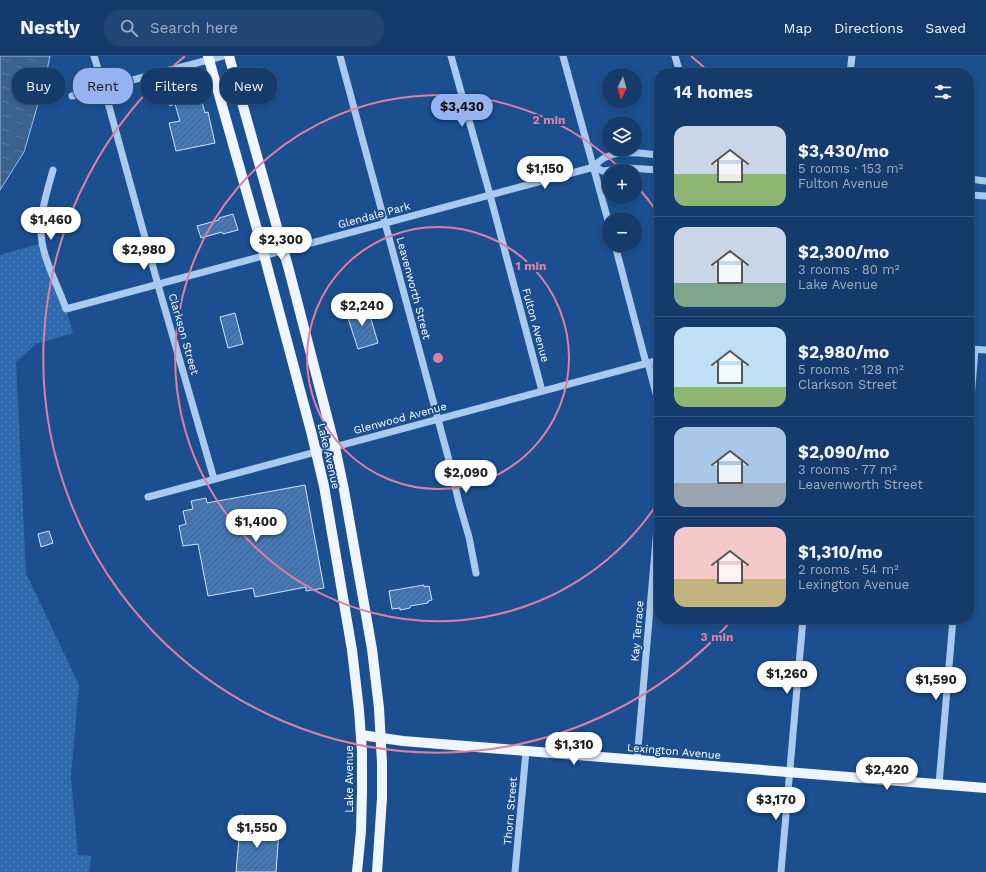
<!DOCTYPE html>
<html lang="en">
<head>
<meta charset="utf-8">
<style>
  :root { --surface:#143b6b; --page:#214673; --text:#f1f3f6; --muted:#9dadc1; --line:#33557e; --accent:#95b2f1 }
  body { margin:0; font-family:"Work Sans",sans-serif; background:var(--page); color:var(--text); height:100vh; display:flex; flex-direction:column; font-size:15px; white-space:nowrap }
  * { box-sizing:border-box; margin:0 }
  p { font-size:13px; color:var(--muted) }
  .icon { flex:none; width:22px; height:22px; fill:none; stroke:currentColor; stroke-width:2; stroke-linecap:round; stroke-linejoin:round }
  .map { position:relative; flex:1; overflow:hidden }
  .details { position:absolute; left:654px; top:12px; width:320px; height:556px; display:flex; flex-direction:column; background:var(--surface); border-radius:16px; box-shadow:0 2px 6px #0003,0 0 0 1px var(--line) }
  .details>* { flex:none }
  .guide { position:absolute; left:12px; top:12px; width:380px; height:36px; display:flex; gap:8px }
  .needle { width:26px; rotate:185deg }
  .fabs { position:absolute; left:602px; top:12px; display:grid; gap:8px }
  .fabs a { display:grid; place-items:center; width:40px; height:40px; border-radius:50%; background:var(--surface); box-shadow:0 2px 6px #0003,0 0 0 1px var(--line); font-size:20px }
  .price { position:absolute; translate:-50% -34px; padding:0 9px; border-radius:14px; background:#fff; color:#222; font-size:13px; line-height:26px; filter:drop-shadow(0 1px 2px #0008) }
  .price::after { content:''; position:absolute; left:50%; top:24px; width:12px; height:9px; margin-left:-6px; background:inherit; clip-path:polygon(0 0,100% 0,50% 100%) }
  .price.current { background:var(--accent); color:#111 }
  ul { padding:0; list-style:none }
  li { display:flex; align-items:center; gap:12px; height:100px; padding:0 20px }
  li+li { border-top:1px solid var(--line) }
  li span { display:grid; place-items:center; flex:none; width:112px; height:80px; border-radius:12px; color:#555 }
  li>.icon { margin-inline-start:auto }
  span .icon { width:48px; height:48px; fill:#fffc; stroke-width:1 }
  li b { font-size:17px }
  h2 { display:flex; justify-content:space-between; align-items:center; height:48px; padding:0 20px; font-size:17px }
  .tag { padding:0 14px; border-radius:16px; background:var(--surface); box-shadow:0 2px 6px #0003,0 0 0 1px var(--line); font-size:14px; line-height:36px }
  .tag.current { background:var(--accent); color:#111 }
  header { display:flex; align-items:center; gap:24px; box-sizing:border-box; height:56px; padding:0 20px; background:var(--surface); border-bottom:1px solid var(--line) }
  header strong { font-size:19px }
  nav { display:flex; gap:22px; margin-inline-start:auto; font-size:14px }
  .search { width:280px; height:36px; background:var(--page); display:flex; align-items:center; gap:10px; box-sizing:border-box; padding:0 14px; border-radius:16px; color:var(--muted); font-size:15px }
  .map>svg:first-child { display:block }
</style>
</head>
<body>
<header>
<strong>Nestly</strong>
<div class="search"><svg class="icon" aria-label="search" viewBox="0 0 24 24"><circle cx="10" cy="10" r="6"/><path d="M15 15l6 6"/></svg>Search here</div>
<nav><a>Map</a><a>Directions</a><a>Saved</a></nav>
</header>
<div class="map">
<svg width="986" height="816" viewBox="0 0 986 816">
  <defs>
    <pattern id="park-dots" width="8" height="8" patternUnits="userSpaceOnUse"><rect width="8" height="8" fill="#2e69ad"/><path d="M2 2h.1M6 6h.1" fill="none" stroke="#4d80b9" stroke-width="1.8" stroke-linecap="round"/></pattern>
    <pattern id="water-ripples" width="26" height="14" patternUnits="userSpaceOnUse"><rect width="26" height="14" fill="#3c6290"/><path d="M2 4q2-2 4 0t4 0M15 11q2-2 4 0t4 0" fill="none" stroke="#597aa1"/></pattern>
    <pattern id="building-hatch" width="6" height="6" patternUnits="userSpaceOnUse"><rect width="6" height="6" fill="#4478b7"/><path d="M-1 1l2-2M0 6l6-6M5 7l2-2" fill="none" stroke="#486282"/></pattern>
  </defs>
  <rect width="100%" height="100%" fill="#1b4f8f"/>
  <path fill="url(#park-dots)" d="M42 187 66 253 73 277 36 288 16 306 26 517 79 629 71 721 78 799 91 800 89 816H0V199Z"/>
  <path fill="url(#water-ripples)" stroke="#9cc4f0" d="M0 0H50L45 24 24 96 0 134Z"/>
  <g fill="url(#building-hatch)" stroke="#cfe3fa">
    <path d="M196 24 205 57 208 56 215 87 176 95 169 67 180 65 175 48 170 50 165 32Z"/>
    <path d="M233 158 238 174 223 178 222 176 201 182 197 170 219 164V162Z"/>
    <path d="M367 249 378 287 358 293 346 256Z"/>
    <path d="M235 257 243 288 228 292 220 261Z"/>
    <path d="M305 429 324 532 306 535V531L255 541 253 532 208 540 198 488 183 490 179 470 186 468 183 455 193 453 191 445 206 442 207 447Z"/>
    <path d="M49 475 53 487 41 491 38 478Z"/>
    <path d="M424 529V531L429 530 432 544 428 545V547L410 550V552L400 554V552L392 553 389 535Z"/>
    <path d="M241 759 249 760 248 772 279 775 276 816H236Z"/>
  </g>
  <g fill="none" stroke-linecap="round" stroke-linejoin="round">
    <g stroke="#a9c9ee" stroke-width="7">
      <path d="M94 0 104 32 158 229 214 423"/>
      <path d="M340 0 450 408 459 447 469 481 476 517"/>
      <path d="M451 0 490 139 542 335"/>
      <path d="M563 0 609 168"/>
      <path d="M675 0 680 17"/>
      <path d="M850 17 852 0"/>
      <path d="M72 40 223 0"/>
      <path d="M594 111 603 115 628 112 659 114"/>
      <path d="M53 114C48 132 42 150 41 168 39 198 57 226 66 253L594 111C609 91 637 97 659 99"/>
      <path d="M969 123 986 125"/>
      <path d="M969 139 986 140"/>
      <path d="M615 189 646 307"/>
      <path d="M969 293 986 294"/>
      <path d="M648 307 659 349"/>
      <path d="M969 366 975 294"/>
      <path d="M148 441 659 304"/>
      <path d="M637 704 659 448"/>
      <path d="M939 728 953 563"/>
      <path d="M515 816 526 695"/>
      <path d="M781 816 803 563"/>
    </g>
    <g stroke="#f0f6ff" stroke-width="10">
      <path d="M208 0 259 180 312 379 324 430 352 594 359 654 362 696V736L361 775 357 816"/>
      <path d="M229 0 289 214 335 391 344 434 372 593 379 652 382 707V742L377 816"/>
      <path d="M361 679 403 685 986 732"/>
    </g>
  </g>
  <g fill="none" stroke="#dd80a5" stroke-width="2">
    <circle cx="438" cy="302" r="131"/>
    <path d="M659 445A263 263 0 1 1 622 114M636 129A263 263 0 0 1 659 159"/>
    <path d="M733 563A394 394 0 1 1 185 0M691 0A394 394 0 0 1 709 16"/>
  </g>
  <g text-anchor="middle" stroke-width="4" stroke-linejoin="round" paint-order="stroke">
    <g font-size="11" fill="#fff" stroke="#1b4f8f">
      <text transform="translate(374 159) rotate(-15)" y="4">Glendale Park</text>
      <text transform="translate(414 232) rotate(75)" y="4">Leavenworth Street</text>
      <text transform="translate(536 269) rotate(75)" y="4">Fulton Avenue</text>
      <text transform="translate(184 278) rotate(74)" y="4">Clarkson Street</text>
      <text transform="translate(400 362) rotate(-15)" y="4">Glenwood Avenue</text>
      <text transform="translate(329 400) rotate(77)" y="4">Lake Avenue</text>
      <text transform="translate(637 575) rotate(-85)" y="4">Kay Terrace</text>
      <text transform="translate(674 695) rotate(5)" y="4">Lexington Avenue</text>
      <text transform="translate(349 723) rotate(-90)" y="4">Lake Avenue</text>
      <text transform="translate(510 755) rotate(-85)" y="4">Thorn Street</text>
    </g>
  </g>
  <circle cx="438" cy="302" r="6" fill="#dd80a5" stroke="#1b4f8f" stroke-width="2"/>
  <g font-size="12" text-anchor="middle" font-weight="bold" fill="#dd80a5" stroke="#1b4f8f" stroke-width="4" stroke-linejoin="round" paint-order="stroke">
    <text x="549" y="68">2 min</text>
    <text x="531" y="214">1 min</text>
    <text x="717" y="585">3 min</text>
  </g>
</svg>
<div class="fabs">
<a><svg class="needle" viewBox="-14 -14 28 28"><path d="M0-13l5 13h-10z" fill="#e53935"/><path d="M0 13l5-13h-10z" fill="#9dadc1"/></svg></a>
<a><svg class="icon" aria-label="layers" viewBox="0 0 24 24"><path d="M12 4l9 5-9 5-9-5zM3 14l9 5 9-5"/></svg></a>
<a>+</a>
<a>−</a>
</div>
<b class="price current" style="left:462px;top:72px">$3,430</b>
<b class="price" style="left:545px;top:134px">$1,150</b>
<b class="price" style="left:51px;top:185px">$1,460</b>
<b class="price" style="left:281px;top:205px">$2,300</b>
<b class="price" style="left:144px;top:215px">$2,980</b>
<b class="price" style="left:362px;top:271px">$2,240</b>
<b class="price" style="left:466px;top:438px">$2,090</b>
<b class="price" style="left:256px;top:487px">$1,400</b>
<b class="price" style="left:787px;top:639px">$1,260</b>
<b class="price" style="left:936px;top:645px">$1,590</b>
<b class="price" style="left:574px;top:710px">$1,310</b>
<b class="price" style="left:887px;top:735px">$2,420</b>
<b class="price" style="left:776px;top:765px">$3,170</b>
<b class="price" style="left:257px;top:793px">$1,550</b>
<div class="guide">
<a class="tag">Buy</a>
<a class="tag current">Rent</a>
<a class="tag">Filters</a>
<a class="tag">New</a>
</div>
<section class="details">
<h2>14 homes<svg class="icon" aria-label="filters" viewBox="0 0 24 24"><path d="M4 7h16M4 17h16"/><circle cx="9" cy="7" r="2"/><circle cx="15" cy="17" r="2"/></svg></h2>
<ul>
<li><span style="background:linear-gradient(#c9d6e8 60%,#8fb573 0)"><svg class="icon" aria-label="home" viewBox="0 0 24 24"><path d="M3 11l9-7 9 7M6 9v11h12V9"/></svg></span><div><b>$3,430/mo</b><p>5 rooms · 153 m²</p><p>Fulton Avenue</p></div></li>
<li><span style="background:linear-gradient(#c9d6e8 70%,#7fa58c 0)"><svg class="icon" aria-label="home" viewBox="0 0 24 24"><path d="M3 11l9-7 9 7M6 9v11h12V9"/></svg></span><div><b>$2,300/mo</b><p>3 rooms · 80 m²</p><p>Lake Avenue</p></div></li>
<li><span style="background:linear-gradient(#bfe0f5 75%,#8fb573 0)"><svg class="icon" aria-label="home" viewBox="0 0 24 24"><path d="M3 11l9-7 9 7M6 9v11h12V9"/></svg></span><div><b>$2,980/mo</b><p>5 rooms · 128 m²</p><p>Clarkson Street</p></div></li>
<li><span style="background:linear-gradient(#a9c7e8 70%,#9aa5b1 0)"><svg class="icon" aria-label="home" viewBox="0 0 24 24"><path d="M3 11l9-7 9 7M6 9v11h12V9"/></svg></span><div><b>$2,090/mo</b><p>3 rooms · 77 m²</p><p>Leavenworth Street</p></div></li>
<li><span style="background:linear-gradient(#f6c9c9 65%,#c2b280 0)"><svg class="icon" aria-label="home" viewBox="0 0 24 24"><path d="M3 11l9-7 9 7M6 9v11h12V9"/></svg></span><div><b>$1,310/mo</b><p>2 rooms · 54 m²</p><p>Lexington Avenue</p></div></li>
</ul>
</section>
</div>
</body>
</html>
